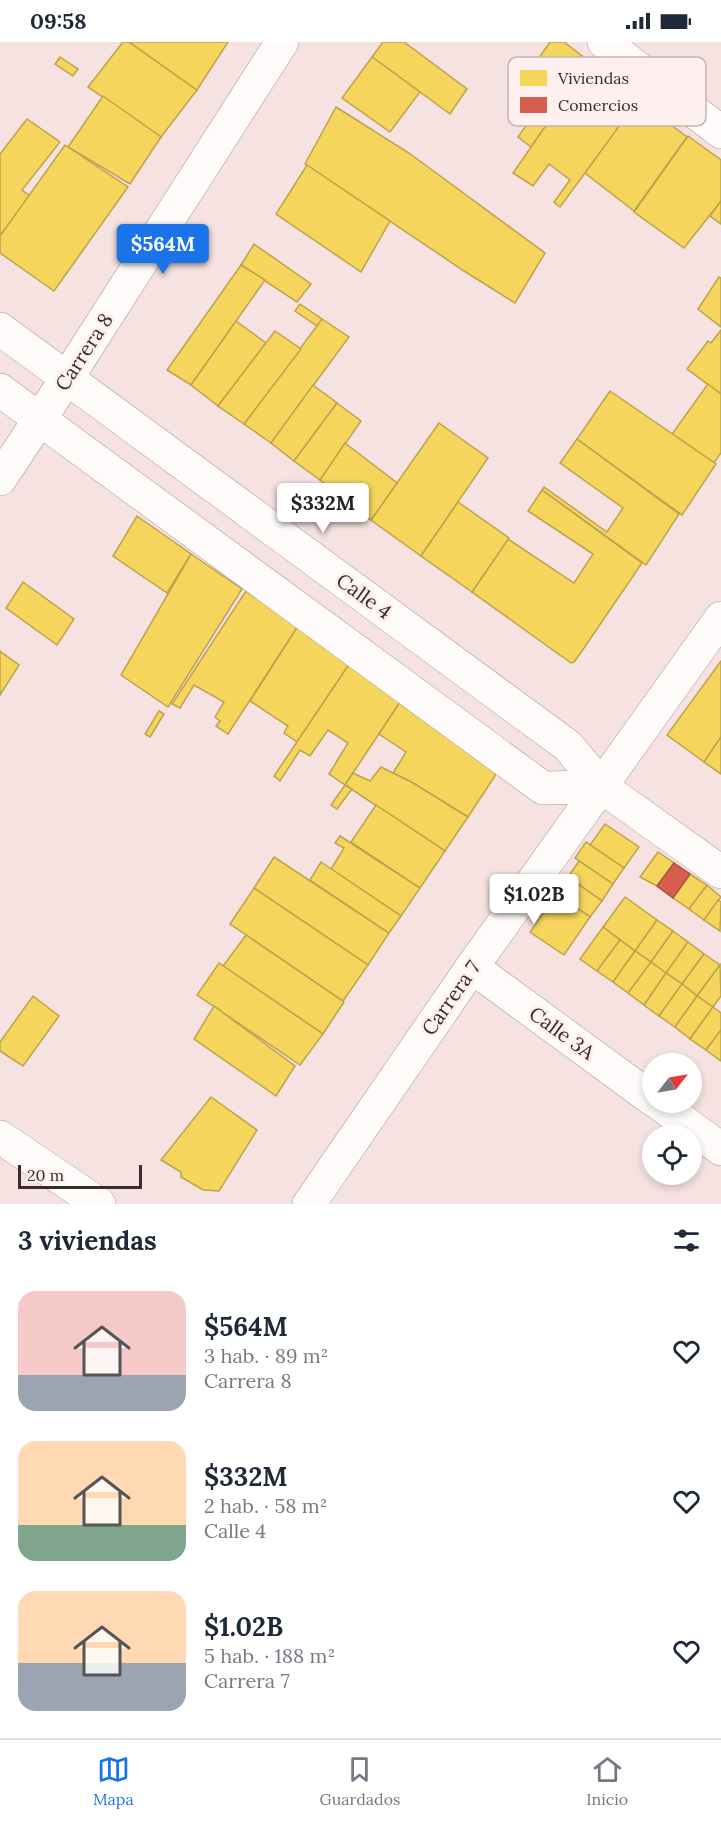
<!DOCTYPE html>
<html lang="es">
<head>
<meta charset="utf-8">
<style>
  :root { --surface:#fff; --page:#f2f2f3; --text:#1f2937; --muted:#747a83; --line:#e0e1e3; --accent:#1a73e8 }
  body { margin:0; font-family:Lora,serif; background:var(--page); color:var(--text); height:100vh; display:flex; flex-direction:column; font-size:22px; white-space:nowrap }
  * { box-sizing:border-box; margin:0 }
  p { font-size:20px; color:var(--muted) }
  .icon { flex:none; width:33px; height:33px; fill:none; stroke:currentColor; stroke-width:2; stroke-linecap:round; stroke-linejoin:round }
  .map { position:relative; height:1162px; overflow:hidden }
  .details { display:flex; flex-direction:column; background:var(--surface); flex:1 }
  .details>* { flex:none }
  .needle { width:39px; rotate:59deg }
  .fabs { position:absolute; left:642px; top:1011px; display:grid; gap:12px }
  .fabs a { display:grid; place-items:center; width:60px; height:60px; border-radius:50%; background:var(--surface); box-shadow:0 3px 9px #0003; font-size:30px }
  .scale { position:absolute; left:18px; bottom:15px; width:124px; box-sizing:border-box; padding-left:6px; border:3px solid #392c2a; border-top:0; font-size:16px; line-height:21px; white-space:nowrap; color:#392c2a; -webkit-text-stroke:4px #fef0ee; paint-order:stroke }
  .price { position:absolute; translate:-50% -51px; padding:0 14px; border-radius:6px; background:#fff; color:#222; font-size:20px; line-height:39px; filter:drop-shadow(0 2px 3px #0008) }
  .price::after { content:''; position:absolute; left:50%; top:36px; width:18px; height:14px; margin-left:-9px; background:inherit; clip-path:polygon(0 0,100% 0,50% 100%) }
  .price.active { background:var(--accent); color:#fff }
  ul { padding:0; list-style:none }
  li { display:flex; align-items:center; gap:18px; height:150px; padding:0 18px }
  li span { display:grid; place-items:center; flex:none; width:168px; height:120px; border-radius:18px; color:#555 }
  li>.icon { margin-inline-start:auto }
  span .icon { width:72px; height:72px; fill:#fffc; stroke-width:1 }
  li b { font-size:26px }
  h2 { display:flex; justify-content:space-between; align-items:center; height:72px; padding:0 18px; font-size:26px }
  .status { display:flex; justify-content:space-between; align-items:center; height:42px; padding:0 30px; background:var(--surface); direction:ltr }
  .status svg { height:16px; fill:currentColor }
  .tabs { display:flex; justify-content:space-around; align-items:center; height:84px; border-top:2px solid var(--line); background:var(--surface); font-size:16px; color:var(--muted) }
  .tabs a { display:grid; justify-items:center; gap:3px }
  .tabs .active { color:var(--accent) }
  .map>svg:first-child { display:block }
</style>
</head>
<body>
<div class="status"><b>09:58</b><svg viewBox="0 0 49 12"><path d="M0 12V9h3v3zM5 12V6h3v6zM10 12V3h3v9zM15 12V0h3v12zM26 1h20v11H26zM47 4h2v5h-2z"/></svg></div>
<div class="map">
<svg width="721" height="1162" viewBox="0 0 721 1162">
  <rect width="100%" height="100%" fill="#f6e3e1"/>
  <g fill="#f6d55c" stroke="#bda24d" stroke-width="1.5">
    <path d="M123 0H129L197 48 161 95 88 45Z"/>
    <path d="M129 0H228L197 48Z"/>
    <path d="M383 0H404L467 47 450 72 372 15Z"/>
    <path d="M550 0H564L590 20 531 105 518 95 548 52 525 36Z"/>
    <path d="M60 15 78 27 73 34 55 22Z"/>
    <path d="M372 15 420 50 390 90 342 56Z"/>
    <path d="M590 20 639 58 560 165 554 160 570 138 549 122 533 144 513 131Z"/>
    <path d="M103 54 161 95 130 142 68 105Z"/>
    <path d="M638 58 687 95 634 169 585 131Z"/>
    <path d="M336 65 409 111 545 211 515 261 464 229 305 122Z"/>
    <path d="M27 77 60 100 22 148 30 154 0 194V112Z"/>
    <path d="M688 94 721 118V159L684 206 634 170Z"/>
    <path d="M65 103 128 145 54 249 0 211V194Z"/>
    <path d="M307 123 390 179 361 230 276 172Z"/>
    <path d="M721 159V182L710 174Z"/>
    <path d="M254 202 311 242 297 260 241 223Z"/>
    <path d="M241 223 265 238 191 343 167 328Z"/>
    <path d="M719 235 721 236V285L698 267Z"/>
    <path d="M300 262 322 277 317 284 295 269Z"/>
    <path d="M322 277 349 295 271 401 244 382Z"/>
    <path d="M236 279 266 301 218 364 191 343Z"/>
    <path d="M721 288V352L687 327 708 299 711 301Z"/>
    <path d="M275 289 301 307 244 382 218 364Z"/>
    <path d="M708 342 721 352V411L714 421 672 392Z"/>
    <path d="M313 343 337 361 294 419 271 401Z"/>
    <path d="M610 349 716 422 682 473 577 397Z"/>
    <path d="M337 361 361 379 320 438 294 419Z"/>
    <path d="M439 381 488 416 421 514 371 478Z"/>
    <path d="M577 397 679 472 646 523 542 448 544 445 607 490 623 466 560 421Z"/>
    <path d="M345 401 397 441 371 478 320 438Z"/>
    <path d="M542 448 642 521 582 609 574 620 571 621 472 550 508 497 574 541 593 512 528 469Z"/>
    <path d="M458 460 509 496 472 550 421 514Z"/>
    <path d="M137 474 191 512 167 551 113 514Z"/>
    <path d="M191 512 242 547 168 665 121 633Z"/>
    <path d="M23 540 74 577 57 603 6 566Z"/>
    <path d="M246 549 298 584 228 692 216 684 220 679 215 675 224 660 194 643 180 666 172 662Z"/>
    <path d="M298 584 350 621 297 700 284 691 288 684 250 659Z"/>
    <path d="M0 609 19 623 0 653Z"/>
    <path d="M721 619V695L704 720 667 693Z"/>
    <path d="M350 621 402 657 345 743 329 732 348 701 328 688 310 714 300 708 280 739 274 734Z"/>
    <path d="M402 657 495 720V734L468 775 413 741 393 731 406 710 379 692Z"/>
    <path d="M159 669 164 672 150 695 145 692Z"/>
    <path d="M721 695V732L704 720Z"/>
    <path d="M381 725 413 741 468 775 445 809 345 743 353 731 370 739Z"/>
    <path d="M345 743 352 747 337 767 331 763Z"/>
    <path d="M376 763 445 809 420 846 351 800Z"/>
    <path d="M605 782 639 805 624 826 590 803Z"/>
    <path d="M340 794 420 846 401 874 331 827 344 806 335 801Z"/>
    <path d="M586 800 624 826 613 842 575 816Z"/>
    <path d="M658 810 674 821 657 844 640 835Z"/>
    <path d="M274 815 389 891 368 923 254 846Z"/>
    <path d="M579 819 613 842 602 859 568 835Z"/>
    <path d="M321 820 401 874 389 891 310 838Z"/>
    <path d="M690 832 707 843 689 867 673 856Z"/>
    <path d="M568 835 602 859 590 875 557 852Z"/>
    <path d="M707 843 721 855 704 878 689 867Z"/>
    <path d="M254 846 368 923 343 959 230 882Z"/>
    <path d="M557 852 590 875 564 913 530 890Z"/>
    <path d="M625 855 657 878 635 909 603 885Z"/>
    <path d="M718 858 721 860 720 889 704 878Z"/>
    <path d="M657 878 673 889 651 920 635 909Z"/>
    <path d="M603 885 620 898 597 929 580 917Z"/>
    <path d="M673 889 688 900 666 931 651 920Z"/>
    <path d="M246 893 344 960 323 992 223 924Z"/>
    <path d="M620 898 635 909 613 940 597 929Z"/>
    <path d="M688 900 704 912 682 942 666 931Z"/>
    <path d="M635 909 651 920 628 951 613 940Z"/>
    <path d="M704 912 720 923 697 954 682 942Z"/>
    <path d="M651 920 666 931 644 963 628 951Z"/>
    <path d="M219 921 323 992 300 1023 197 953Z"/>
    <path d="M720 923 721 954 713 965 697 954Z"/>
    <path d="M666 931 682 942 659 974 644 963Z"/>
    <path d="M682 942 697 954 675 985 659 974Z"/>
    <path d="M33 954 59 974 23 1024 0 1009V1000Z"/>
    <path d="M697 954 713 965 690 997 675 985Z"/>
    <path d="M214 964 295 1024 276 1054 194 997Z"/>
    <path d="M713 965 721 971V988L706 1008 690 997Z"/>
    <path d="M721 988V1019L706 1008Z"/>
    <path d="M211 1055 257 1088 219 1149 203 1148 181 1135V1130L161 1118Z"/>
  </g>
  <path fill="#d6604d" stroke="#a75042" stroke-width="1.5" d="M674 821 690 832 673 856 657 844Z"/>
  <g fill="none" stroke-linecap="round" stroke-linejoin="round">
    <defs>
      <g id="street">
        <path d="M604 0 721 90"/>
        <path d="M0 437 67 336 282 0"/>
        <path d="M472 925 652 1057"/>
        <path d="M657 1060 721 1107"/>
        <path d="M0 1095 99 1162"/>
        <path d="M309 1162 472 925 721 576"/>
      </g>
      <g id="secondary">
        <path d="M0 287 568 704 602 745 721 830"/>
        <path d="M0 348 543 746 602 745"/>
      </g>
    </defs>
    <use href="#street" stroke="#a89a98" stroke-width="34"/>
    <use href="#secondary" stroke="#a89a98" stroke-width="34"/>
    <use href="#street" stroke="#fefbfa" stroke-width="33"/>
    <use href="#secondary" stroke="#fefbfa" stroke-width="33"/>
  </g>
  <g text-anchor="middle" stroke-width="6" stroke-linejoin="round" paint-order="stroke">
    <g font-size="20" fill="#392c2a" stroke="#fef0ee">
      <text transform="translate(84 310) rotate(-57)" y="7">Carrera 8</text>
      <text transform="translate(364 554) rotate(36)" y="7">Calle 4</text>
      <text transform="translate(451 956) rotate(-55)" y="7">Carrera 7</text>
      <text transform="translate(562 991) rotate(36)" y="7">Calle 3A</text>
    </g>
  </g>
  <rect x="508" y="15" width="198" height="69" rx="9" fill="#fef0ee" stroke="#c3b5b3" stroke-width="1.5"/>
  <rect x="520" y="28" width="27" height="16" fill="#f6d55c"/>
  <rect x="520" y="55" width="27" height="16" fill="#d6604d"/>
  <g font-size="16" fill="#392c2a">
    <text x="558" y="42">Viviendas</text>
    <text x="558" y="69">Comercios</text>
  </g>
</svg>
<div class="fabs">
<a><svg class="needle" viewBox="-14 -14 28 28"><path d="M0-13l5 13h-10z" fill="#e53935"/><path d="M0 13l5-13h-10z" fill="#747a83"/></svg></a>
<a><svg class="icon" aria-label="locate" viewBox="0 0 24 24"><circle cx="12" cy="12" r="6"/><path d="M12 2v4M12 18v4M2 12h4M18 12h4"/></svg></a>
</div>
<div class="scale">20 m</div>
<b class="price active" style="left:163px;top:233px">$564M</b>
<b class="price" style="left:323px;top:492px">$332M</b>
<b class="price" style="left:534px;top:883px">$1.02B</b>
</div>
<section class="details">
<h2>3 viviendas<svg class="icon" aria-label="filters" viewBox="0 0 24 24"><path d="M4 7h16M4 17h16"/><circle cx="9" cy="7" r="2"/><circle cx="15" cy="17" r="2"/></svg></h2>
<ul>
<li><span style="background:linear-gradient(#f6c9c9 70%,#9aa5b1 0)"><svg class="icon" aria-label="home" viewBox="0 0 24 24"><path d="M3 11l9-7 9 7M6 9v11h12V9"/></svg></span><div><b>$564M</b><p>3 hab. · 89 m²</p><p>Carrera 8</p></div><svg class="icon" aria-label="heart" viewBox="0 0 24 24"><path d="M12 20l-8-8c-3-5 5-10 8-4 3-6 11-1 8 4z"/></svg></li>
<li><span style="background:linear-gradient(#ffd9b3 70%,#7fa58c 0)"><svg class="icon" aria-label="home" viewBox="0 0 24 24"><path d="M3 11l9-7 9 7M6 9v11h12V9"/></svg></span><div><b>$332M</b><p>2 hab. · 58 m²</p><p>Calle 4</p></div><svg class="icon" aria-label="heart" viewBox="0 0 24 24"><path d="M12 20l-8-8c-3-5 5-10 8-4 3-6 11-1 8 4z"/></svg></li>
<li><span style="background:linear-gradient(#ffd9b3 60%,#9aa5b1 0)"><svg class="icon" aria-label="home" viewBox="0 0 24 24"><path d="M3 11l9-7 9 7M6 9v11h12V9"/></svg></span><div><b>$1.02B</b><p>5 hab. · 188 m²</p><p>Carrera 7</p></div><svg class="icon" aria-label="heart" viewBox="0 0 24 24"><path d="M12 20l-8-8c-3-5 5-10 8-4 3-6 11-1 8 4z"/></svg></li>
</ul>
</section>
<nav class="tabs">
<a class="active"><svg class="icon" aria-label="map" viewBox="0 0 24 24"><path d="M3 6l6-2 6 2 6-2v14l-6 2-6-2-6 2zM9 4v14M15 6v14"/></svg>Mapa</a>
<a><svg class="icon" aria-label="saved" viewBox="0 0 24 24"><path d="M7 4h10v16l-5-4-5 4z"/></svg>Guardados</a>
<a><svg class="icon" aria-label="home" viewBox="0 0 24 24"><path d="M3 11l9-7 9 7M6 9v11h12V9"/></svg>Inicio</a>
</nav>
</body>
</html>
